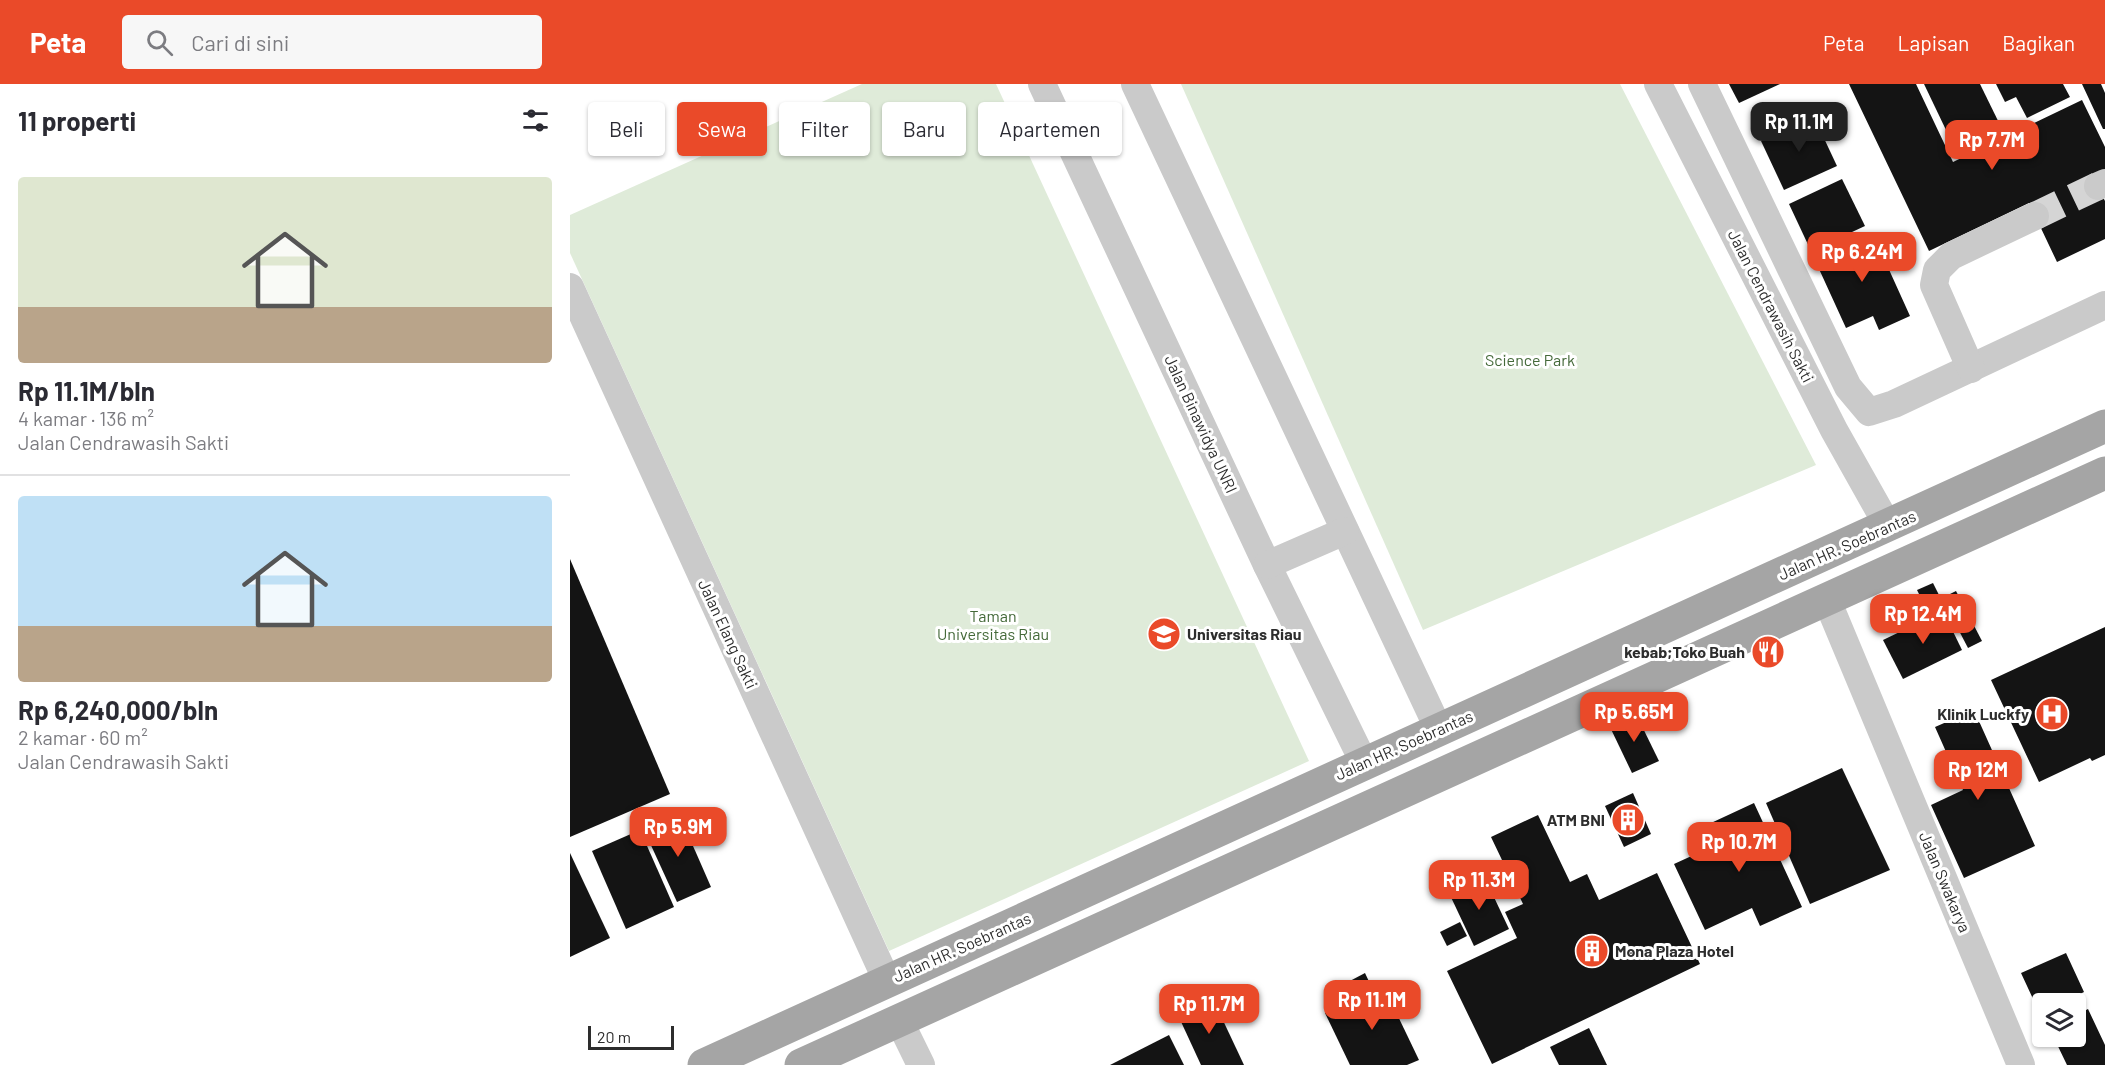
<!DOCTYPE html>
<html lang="id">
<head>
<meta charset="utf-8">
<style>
  :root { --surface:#fff; --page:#f7f7f7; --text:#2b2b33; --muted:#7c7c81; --line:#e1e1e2; --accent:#ea4a29 }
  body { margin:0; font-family:Barlow,sans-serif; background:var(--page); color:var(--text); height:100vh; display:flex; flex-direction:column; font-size:22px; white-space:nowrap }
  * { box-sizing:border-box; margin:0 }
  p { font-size:20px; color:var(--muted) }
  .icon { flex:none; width:33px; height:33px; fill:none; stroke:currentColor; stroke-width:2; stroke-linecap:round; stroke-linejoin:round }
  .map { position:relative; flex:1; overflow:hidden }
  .details { display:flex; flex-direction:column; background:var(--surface); width:570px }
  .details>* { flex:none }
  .top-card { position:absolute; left:18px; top:18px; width:570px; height:54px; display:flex; gap:12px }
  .controls { position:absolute; left:1462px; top:909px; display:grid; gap:12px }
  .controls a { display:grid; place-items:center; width:54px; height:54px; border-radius:6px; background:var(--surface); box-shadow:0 2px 4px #0004; font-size:30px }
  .scale { position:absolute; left:18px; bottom:15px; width:86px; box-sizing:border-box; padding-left:6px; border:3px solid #2d2d2d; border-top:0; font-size:16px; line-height:21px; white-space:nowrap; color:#2d2d2d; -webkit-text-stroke:4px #fff; paint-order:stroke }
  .price { position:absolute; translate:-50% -51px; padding:0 14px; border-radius:12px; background:var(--accent); color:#fff; font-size:20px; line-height:39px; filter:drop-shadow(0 2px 3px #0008) }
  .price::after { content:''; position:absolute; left:50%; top:36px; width:18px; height:14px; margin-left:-9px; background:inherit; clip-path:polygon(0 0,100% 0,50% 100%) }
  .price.active { background:#222; color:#fff }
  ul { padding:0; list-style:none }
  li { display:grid; align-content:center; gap:12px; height:318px; padding:0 18px }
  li+li { border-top:2px solid var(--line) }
  li span { display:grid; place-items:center; height:186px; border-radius:6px; color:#555 }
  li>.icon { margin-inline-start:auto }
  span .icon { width:108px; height:108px; fill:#fffc; stroke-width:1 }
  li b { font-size:26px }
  h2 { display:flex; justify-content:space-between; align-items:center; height:72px; padding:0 18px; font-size:26px }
  .pill { padding:0 21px; border-radius:6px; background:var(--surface); box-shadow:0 2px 4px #0004; font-size:21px; line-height:54px }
  .pill.active { background:var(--accent); color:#fff }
  header { display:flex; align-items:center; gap:36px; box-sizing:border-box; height:84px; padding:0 30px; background:var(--accent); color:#fff }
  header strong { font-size:28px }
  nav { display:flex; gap:33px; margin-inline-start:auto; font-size:21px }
  .search { width:420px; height:54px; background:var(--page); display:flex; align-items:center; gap:15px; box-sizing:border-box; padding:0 21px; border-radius:6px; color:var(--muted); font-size:22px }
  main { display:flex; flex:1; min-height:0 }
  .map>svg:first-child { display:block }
</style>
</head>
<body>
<header>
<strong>Peta</strong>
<div class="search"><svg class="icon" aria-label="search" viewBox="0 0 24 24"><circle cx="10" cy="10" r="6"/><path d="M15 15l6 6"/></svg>Cari di sini</div>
<nav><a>Peta</a><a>Lapisan</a><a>Bagikan</a></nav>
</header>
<main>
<section class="details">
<h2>11 properti<svg class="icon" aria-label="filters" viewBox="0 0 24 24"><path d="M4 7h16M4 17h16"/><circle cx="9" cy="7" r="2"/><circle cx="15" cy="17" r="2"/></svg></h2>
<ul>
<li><span style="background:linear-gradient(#dfe7d0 70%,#b9a48a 0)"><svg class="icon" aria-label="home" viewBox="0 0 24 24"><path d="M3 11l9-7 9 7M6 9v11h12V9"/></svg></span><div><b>Rp 11.1M/bln</b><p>4 kamar · 136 m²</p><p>Jalan Cendrawasih Sakti</p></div></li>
<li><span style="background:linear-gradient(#bfe0f5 70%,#b9a48a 0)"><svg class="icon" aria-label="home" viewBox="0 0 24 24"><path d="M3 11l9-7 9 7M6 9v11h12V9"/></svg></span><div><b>Rp 6,240,000/bln</b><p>2 kamar · 60 m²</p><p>Jalan Cendrawasih Sakti</p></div></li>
</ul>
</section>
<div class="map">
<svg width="1535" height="981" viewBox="0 0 1535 981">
  <rect width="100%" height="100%" fill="#fff"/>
  <g fill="#dfebd9">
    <path d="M292 0H426L739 677 319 867 0 169V131Z"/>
    <path d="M611 0H1050L1246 381 853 546Z"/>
  </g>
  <g fill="#141414">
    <path d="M1159 0H1210L1169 19Z"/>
    <path d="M1279 0H1346L1383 78 1512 16 1535 63V88L1523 93 1535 117V155L1487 178 1459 119 1359 167Z"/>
    <path d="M1354 0H1410L1433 47 1387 69Z"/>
    <path d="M1426 0H1493L1500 13 1457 34 1446 13 1435 18Z"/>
    <path d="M1512 0H1531L1535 9V45H1533Z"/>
    <path d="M1244 33 1267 82 1214 106 1191 57Z"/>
    <path d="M1272 95 1295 142 1241 167 1219 120Z"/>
    <path d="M1302 148 1340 232 1309 246 1303 232 1276 244 1244 174Z"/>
    <path d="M0 475 100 710 0 753Z"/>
    <path d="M1363 499 1373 519 1357 526 1347 506Z"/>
    <path d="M1386 507 1412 557 1398 564 1372 514Z"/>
    <path d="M1373 527 1392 566 1333 595 1313 556Z"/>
    <path d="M1535 543V671L1522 677 1520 674 1469 698 1421 596Z"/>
    <path d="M1404 626 1465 762 1394 794 1361 721 1393 706 1365 643Z"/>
    <path d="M1065 628 1089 677 1062 689 1039 641Z"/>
    <path d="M1272 684 1320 786 1240 820 1196 719Z"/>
    <path d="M1063 709 1081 750 1054 763 1035 722Z"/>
    <path d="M1184 719 1232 823 1190 842 1182 824 1135 846 1104 780 1150 759 1141 739Z"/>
    <path d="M109 730 141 803 107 818 74 746Z"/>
    <path d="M968 731 1000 798 1017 790 1029 816 1087 789 1130 880 922 980 877 887 947 854 935 828 953 820 921 753Z"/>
    <path d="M70 746 104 823 56 845 22 767Z"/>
    <path d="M0 769 40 854 0 873Z"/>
    <path d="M914 792 939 845 904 862 879 809Z"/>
    <path d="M890 838 897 852 877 862 870 848Z"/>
    <path d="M1496 869 1514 908 1490 920H1473V928L1470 930 1451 889Z"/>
    <path d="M795 889 802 904 784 912 778 898Z"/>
    <path d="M773 901 779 915 764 922 757 908Z"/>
    <path d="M813 901 849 976 837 981H780L755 929Z"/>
    <path d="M642 913 674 981H631L607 929Z"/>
    <path d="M1518 925 1535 961V981H1497L1483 952H1506V931Z"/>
    <path d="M1019 944 1037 981H989L980 963Z"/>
    <path d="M599 951 614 981H540Z"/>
  </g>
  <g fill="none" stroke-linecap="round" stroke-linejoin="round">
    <path stroke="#d5d5d5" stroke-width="28" stroke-dasharray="28 14" stroke-linecap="butt" d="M1465 132 1528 102"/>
    <g stroke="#cacaca" stroke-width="28">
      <path d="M472 0 697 481 794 679"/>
      <path d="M565 0 869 646"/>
      <path d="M1088 0 1264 346 1318 442"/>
      <path d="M1132 0 1278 303 1299 328 1324 320 1535 221"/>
      <path d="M1528 102 1535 99"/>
      <path d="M0 203 317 897"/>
      <path d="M1401 285 1364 201 1367 186 1381 172 1465 132"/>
      <path d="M697 481 775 447"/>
      <path d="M1257 516 1451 981"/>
      <path d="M329 936 351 981"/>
    </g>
    <g stroke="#a5a5a5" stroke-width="33">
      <path d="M134 981 1535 342"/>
      <path d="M231 981 1535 389"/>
    </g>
  </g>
  <defs>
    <symbol id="university-disc" viewBox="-11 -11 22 22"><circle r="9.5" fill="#ea4a29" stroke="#fff"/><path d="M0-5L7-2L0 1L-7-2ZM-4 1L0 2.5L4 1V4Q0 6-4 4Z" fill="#fff"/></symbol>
    <symbol id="restaurant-disc" viewBox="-11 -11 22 22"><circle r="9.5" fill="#ea4a29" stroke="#fff"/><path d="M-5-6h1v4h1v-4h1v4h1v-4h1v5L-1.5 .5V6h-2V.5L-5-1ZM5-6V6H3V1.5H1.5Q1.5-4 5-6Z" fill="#fff"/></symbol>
    <symbol id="hospital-disc" viewBox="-11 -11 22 22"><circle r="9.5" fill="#ea4a29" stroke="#fff"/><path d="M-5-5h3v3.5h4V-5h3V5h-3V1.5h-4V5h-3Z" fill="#fff"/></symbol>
    <symbol id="building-disc" viewBox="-11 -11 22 22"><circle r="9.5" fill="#ea4a29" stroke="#fff"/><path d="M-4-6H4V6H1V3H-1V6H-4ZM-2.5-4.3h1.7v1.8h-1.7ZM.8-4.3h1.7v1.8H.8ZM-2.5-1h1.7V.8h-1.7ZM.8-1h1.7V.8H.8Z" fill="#fff"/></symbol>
  </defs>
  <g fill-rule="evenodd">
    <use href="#university-disc" x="575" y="531" width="38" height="38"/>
    <use href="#restaurant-disc" x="1179" y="549" width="38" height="38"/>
    <use href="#hospital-disc" x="1463" y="611" width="38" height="38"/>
    <use href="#building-disc" x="1039" y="717" width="38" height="38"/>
    <use href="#building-disc" x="1003" y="848" width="38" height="38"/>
  </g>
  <g text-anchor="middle" stroke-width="6" stroke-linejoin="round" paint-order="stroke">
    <g font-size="16" fill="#2d2d2d" stroke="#fff">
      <text transform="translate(1201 222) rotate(63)" y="6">Jalan Cendrawasih Sakti</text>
      <text transform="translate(631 340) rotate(65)" y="6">Jalan Binawidya UNRI</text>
      <text transform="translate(1277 461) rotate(-24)" y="6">Jalan HR. Soebrantas</text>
      <text transform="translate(158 550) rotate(65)" y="6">Jalan Elang Sakti</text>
      <text transform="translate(834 661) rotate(-24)" y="6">Jalan HR. Soebrantas</text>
      <text transform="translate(1375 798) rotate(67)" y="6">Jalan Swakarya</text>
      <text transform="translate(392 863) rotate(-24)" y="6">Jalan HR. Soebrantas</text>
    </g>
    <g font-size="16" fill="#446939" stroke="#fff">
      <text x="960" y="282">Science Park</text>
      <text x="423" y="538">Taman<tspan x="423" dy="18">Universitas Riau</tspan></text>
    </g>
    <g font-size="16" font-weight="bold" fill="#2d2d2d" stroke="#fff" text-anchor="end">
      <text x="617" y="556" text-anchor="start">Universitas Riau</text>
      <text x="1175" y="574">kebab;Toko Buah</text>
      <text x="1459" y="636">Klinik Luckfy</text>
      <text x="1035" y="742">ATM BNI</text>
      <text x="1045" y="873" text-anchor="start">Mona Plaza Hotel</text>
    </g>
  </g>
</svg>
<div class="controls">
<a><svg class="icon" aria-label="layers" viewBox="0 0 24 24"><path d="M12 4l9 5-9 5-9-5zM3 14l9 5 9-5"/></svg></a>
</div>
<div class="scale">20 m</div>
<b class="price active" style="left:1229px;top:69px">Rp 11.1M</b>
<b class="price" style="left:1422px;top:87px">Rp 7.7M</b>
<b class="price" style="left:1292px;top:199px">Rp 6.24M</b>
<b class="price" style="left:1353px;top:561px">Rp 12.4M</b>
<b class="price" style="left:1064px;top:659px">Rp 5.65M</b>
<b class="price" style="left:1408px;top:717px">Rp 12M</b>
<b class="price" style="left:108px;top:774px">Rp 5.9M</b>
<b class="price" style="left:1169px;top:789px">Rp 10.7M</b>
<b class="price" style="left:909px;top:827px">Rp 11.3M</b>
<b class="price" style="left:802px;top:947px">Rp 11.1M</b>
<b class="price" style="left:639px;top:951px">Rp 11.7M</b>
<div class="top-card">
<a class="pill">Beli</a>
<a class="pill active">Sewa</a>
<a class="pill">Filter</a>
<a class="pill">Baru</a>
<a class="pill">Apartemen</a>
</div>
</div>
</main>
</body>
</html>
